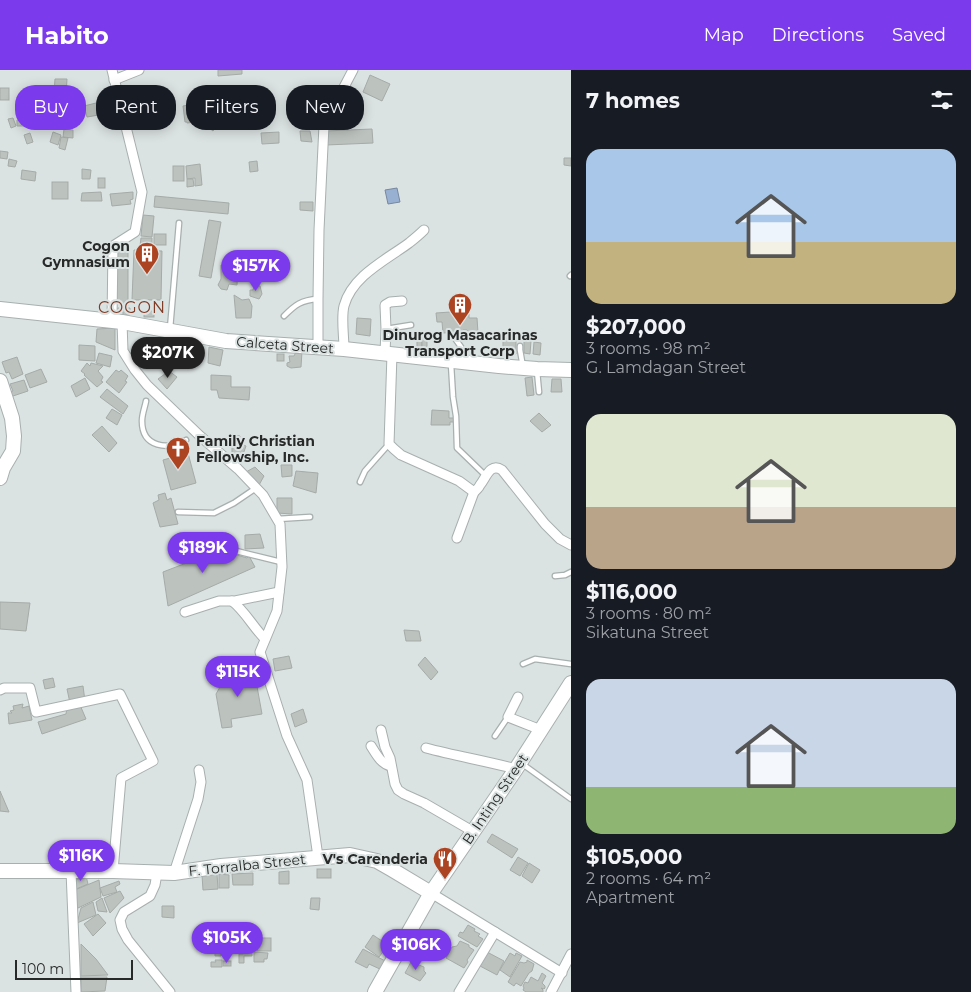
<!DOCTYPE html>
<html lang="en">
<head>
<meta charset="utf-8">
<style>
  :root { --surface:#171b24; --page:#20242c; --text:#f1f3f6; --muted:#9ea1a6; --accent:#7c3aed }
  body { margin:0; font-family:Montserrat,sans-serif; background:var(--page); color:var(--text); height:100vh; display:flex; flex-direction:column; font-size:19px; white-space:nowrap }
  * { box-sizing:border-box; margin:0 }
  p { font-size:16px; color:var(--muted) }
  .icon { flex:none; width:28px; height:28px; fill:none; stroke:currentColor; stroke-width:2; stroke-linecap:round; stroke-linejoin:round }
  .map { position:relative; flex:1; overflow:hidden }
  .drawer { display:flex; flex-direction:column; background:var(--surface); width:400px }
  .drawer>* { flex:none }
  .top-card { position:absolute; left:15px; top:15px; width:475px; height:45px; display:flex; gap:10px }
  .scale { position:absolute; left:15px; bottom:12px; width:118px; box-sizing:border-box; padding-left:5px; border:2px solid #272a29; border-top:0; font-size:14px; line-height:18px; white-space:nowrap; color:#272a29; -webkit-text-stroke:4px #dbe2e2; paint-order:stroke }
  .price { position:absolute; translate:-50% -42px; padding:0 11px; border-radius:18px; background:var(--accent); color:#fff; font-size:16px; line-height:32px; filter:drop-shadow(0 1px 2px #0008) }
  .price::after { content:''; position:absolute; left:50%; top:30px; width:15px; height:11px; margin-left:-8px; background:inherit; clip-path:polygon(0 0,100% 0,50% 100%) }
  .price.on { background:#222; color:#fff }
  ul { padding:0; list-style:none }
  li { display:grid; align-content:center; gap:10px; height:265px; padding:0 15px }
  li span { display:grid; place-items:center; height:155px; border-radius:15px; color:#555 }
  li>.icon { margin-inline-start:auto }
  span .icon { width:90px; height:90px; fill:#fffc; stroke-width:1 }
  li b { font-size:21px }
  h2 { display:flex; justify-content:space-between; align-items:center; height:60px; padding:0 15px; font-size:21px }
  .tag { padding:0 18px; border-radius:20px; background:var(--surface); box-shadow:0 2px 12px #0003; font-size:18px; line-height:45px }
  .tag.on { background:var(--accent); color:#fff }
  header { display:flex; align-items:center; gap:30px; box-sizing:border-box; height:70px; padding:0 25px; background:var(--accent); color:#fff }
  header strong { font-size:24px }
  nav { display:flex; gap:28px; margin-inline-start:auto; font-size:18px }
  main { display:flex; flex:1; min-height:0 }
  .map>svg:first-child { display:block }
</style>
</head>
<body>
<header>
<strong>Habito</strong>
<nav><a>Map</a><a>Directions</a><a>Saved</a></nav>
</header>
<main>
<div class="map">
<svg width="571" height="922" viewBox="0 0 571 922">
  <rect width="100%" height="100%" fill="#dbe2e2"/>
  <path fill="#98b0d2" stroke="#76889f" d="M397 118 400 132 388 134 385 120Z"/>
  <g fill="#bcc2be" stroke="#a5aba7">
    <path d="M218 0H242V4L218 6Z"/>
    <path d="M370 5 390 14 382 31 363 22Z"/>
    <path d="M55 9H67L66 24 54 23Z"/>
    <rect x="0" y="18" width="9" height="12"/>
    <path d="M111 23 116 42 87 47 84 36 100 32 99 27Z"/>
    <path d="M72 27 81 28 80 37 71 36Z"/>
    <path d="M204 27 212 28 215 41 226 50 219 59 216 57 213 61 200 51 204 46 195 48 196 52 187 53V52H185L183 36 189 35 188 32 203 30Z"/>
    <path d="M347 35H358L359 54H348Z"/>
    <path d="M305 45H315L316 56H307Z"/>
    <path d="M13 48 16 56 11 58 8 49Z"/>
    <path d="M155 48 161 49V56L154 55Z"/>
    <path d="M24 49V56H17V50Z"/>
    <path d="M55 49 63 50 62 58 54 57Z"/>
    <path d="M64 59 73 60V68L63 67Z"/>
    <path d="M372 59 373 73 326 75 325 61Z"/>
    <path d="M300 61H310L312 72 301 71Z"/>
    <path d="M53 62 61 65 58 75 50 72Z"/>
    <path d="M279 62V73L262 74 261 63Z"/>
    <path d="M30 63 33 72 27 74 24 65Z"/>
    <path d="M61 67 68 68 65 80 59 78Z"/>
    <path d="M0 81 8 82 7 89 0 88Z"/>
    <path d="M564 88H571V96L564 95Z"/>
    <path d="M9 89 17 91 15 97 8 96Z"/>
    <path d="M257 91 258 101 250 102 249 92Z"/>
    <path d="M200 94 202 115 195 116V108L187 109 186 96Z"/>
    <rect x="173" y="96" width="11" height="15"/>
    <path d="M82 99 91 100 90 109H82Z"/>
    <path d="M22 100 36 102 35 111 21 109Z"/>
    <rect x="98" y="108" width="7" height="10"/>
    <path d="M187 109H193L194 116 187 117Z"/>
    <rect x="52" y="112" width="16" height="17"/>
    <path d="M101 122 102 131H81L82 123Z"/>
    <path d="M133 122V129L130 130 131 134 112 136 110 124Z"/>
    <path d="M155 126 229 133 228 144 154 137Z"/>
    <path d="M300 132H313V141L300 140Z"/>
    <path d="M143 145 154 146 152 167 141 166Z"/>
    <path d="M209 150 221 152 211 208 199 206Z"/>
    <rect x="154" y="164" width="12" height="11"/>
    <path d="M141 168H152V177L140 176Z"/>
    <path d="M118 179H128V193H117Z"/>
    <path d="M134 180 162 181 161 230H132Z"/>
    <path d="M117 195H128V236L121 235 116 231Z"/>
    <path d="M221 195H238L237 215 229 214 227 220 221 219 218 215 221 209Z"/>
    <path d="M255 215 260 216 262 224 259 229 250 226V220H253Z"/>
    <path d="M234 225 242 230 249 229 252 236 251 248H236Z"/>
    <path d="M118 238H130V245H123V242H118Z"/>
    <rect x="144" y="241" width="10" height="6"/>
    <path d="M465 241V244H469V248H477L478 263 469 264 467 260H463L461 262 443 263 442 252H437L436 243Z"/>
    <path d="M357 248 371 249 370 266 356 264Z"/>
    <path d="M115 258V280L96 272 97 259Z"/>
    <path d="M417 265 422 266V277H417Z"/>
    <path d="M427 265V277H422V266Z"/>
    <path d="M176 266 184 267V282L175 281Z"/>
    <path d="M503 268 516 269V284L503 283Z"/>
    <path d="M524 271H531L530 284 524 283Z"/>
    <path d="M534 272 541 273 540 285 533 284Z"/>
    <path d="M150 273H162L161 297 146 298Z"/>
    <path d="M186 273 194 277 199 275 197 294 185 297Z"/>
    <path d="M79 275 95 276V291L79 290Z"/>
    <path d="M209 277 223 280 220 296 208 293Z"/>
    <path d="M164 281H172L171 296 162 295Z"/>
    <path d="M302 281 301 297 291 298 287 296V293L290 292 289 286H294L296 282Z"/>
    <path d="M99 283 112 286 110 297 96 293Z"/>
    <path d="M175 283 184 284V297L173 296Z"/>
    <rect x="277" y="284" width="7" height="7"/>
    <path d="M17 287 23 304 12 309 9 302 6 303 2 292Z"/>
    <path d="M87 293 90 296 91 293 103 296 98 301 103 307 101 311 103 312 97 317 84 305 85 304 81 301Z"/>
    <path d="M41 299 47 312 30 318 25 305Z"/>
    <path d="M116 300 119 302 121 300 128 306 125 311 127 312 119 323 106 312Z"/>
    <path d="M169 301 177 307 167 319 158 309Z"/>
    <path d="M211 305 231 306V317H250L249 330 219 328 217 320H211Z"/>
    <path d="M532 307 534 325 527 326 525 308Z"/>
    <path d="M85 308 90 319 76 327 71 316Z"/>
    <path d="M552 309H561L562 322H551Z"/>
    <path d="M24 310 28 321 10 327 9 322 13 321 10 314Z"/>
    <path d="M107 319 128 336 123 344 100 327Z"/>
    <path d="M112 339 122 345 117 355 106 348Z"/>
    <path d="M432 340 449 341V348H454V352H450V355H431Z"/>
    <path d="M539 343 551 355 542 362 530 351Z"/>
    <path d="M102 356 117 373 109 382 92 365Z"/>
    <path d="M232 365 240 366 239 373 246 376 241 390 232 388Z"/>
    <path d="M188 383 196 413 171 420 163 390Z"/>
    <path d="M281 395H292V406L282 407Z"/>
    <path d="M255 397 264 406 259 415 246 402Z"/>
    <path d="M296 401 318 403 316 423 293 416Z"/>
    <path d="M165 423 167 430 171 428 178 454 160 457 153 433 159 430 158 425Z"/>
    <path d="M277 428H292V444L277 443Z"/>
    <path d="M260 464 264 478 245 479V465Z"/>
    <path d="M220 480 247 488 249 486 255 497 168 536 163 502Z"/>
    <path d="M0 532 30 533 26 561 0 559Z"/>
    <path d="M404 560 419 561 421 571H406Z"/>
    <path d="M289 586 292 598 275 601 273 589Z"/>
    <path d="M425 587 438 602 431 610 418 595Z"/>
    <path d="M254 600 262 644 231 649 232 657 222 658 216 624 227 605Z"/>
    <path d="M53 608 55 617 45 619 43 610Z"/>
    <path d="M83 616 85 631 70 633 67 619Z"/>
    <path d="M23 634 22 638 29 636 32 650 9 654 8 643H12L10 641 14 640 13 636Z"/>
    <path d="M80 635 86 649 42 664 38 652 66 644 67 638Z"/>
    <path d="M303 639 307 652 295 657 291 644Z"/>
    <path d="M0 721 9 742 0 741Z"/>
    <path d="M492 764 518 779 512 788 487 772Z"/>
    <path d="M90 775 101 779 94 793 84 792Z"/>
    <path d="M518 787 528 793 520 806 510 800Z"/>
    <path d="M529 793 540 800 532 813 522 806Z"/>
    <rect x="317" y="799" width="14" height="9"/>
    <path d="M289 801V814H279V802Z"/>
    <path d="M253 803V815H233L232 804Z"/>
    <path d="M217 804 218 819 203 820 202 805Z"/>
    <path d="M219 804 229 805V818H219Z"/>
    <path d="M86 806 88 814 76 819 73 811Z"/>
    <path d="M99 810 101 827 76 839 75 820Z"/>
    <path d="M119 811 120 814 115 817 117 822 103 826 100 818Z"/>
    <path d="M120 821 124 828 110 843 104 828Z"/>
    <path d="M102 828 107 842 98 841 96 832Z"/>
    <path d="M311 828H320L319 840 310 839Z"/>
    <path d="M93 832 96 845 77 853 81 838Z"/>
    <path d="M162 836H174V848L162 847Z"/>
    <path d="M98 844 106 853 93 866 84 854Z"/>
    <path d="M468 855 475 859 474 861 480 864 478 866 483 869 477 877 458 866 460 862 463 863Z"/>
    <path d="M212 861 227 862V873H213Z"/>
    <path d="M373 865 388 875 379 887 365 877Z"/>
    <path d="M385 865 397 871 394 877 382 871Z"/>
    <rect x="257" y="868" width="14" height="13"/>
    <rect x="239" y="869" width="12" height="13"/>
    <path d="M434 869 439 872 441 869 448 874V876L446 877 448 878 444 886H436L428 880 431 877 429 876Z"/>
    <path d="M460 871 469 875V877L474 880 467 890 468 892 464 898 446 888 452 877 457 876Z"/>
    <path d="M81 874 96 889 108 905 81 906Z"/>
    <path d="M215 875H228V879H221V886H215Z"/>
    <path d="M363 879 387 892 382 900 369 894 367 898 355 892Z"/>
    <path d="M243 882H252V886H244V893H239V884H243Z"/>
    <path d="M254 882 268 883 267 889H264V892H254Z"/>
    <path d="M487 882 504 891 497 905 480 896Z"/>
    <path d="M510 883 515 886 516 883 522 886 510 907 500 900Z"/>
    <path d="M215 890H222V897H211V892H216Z"/>
    <path d="M527 890 534 894 532 901 529 903 521 916 516 913 514 916 508 912 520 892 524 893 527 892Z"/>
    <rect x="223" y="891" width="8" height="5"/>
    <path d="M411 892 424 897V901L426 903 420 911 405 903Z"/>
    <path d="M542 903 546 906 542 913 545 916V918L544 919 541 918 543 920V922H526L523 920 524 918 523 916 525 912 528 913 531 907 538 911Z"/>
    <path d="M81 907H107L105 921 81 922Z"/>
  </g>
  <g fill="none" stroke-linecap="round" stroke-linejoin="round">
    <defs>
      <g id="lane">
        <path d="M570 206 571 205"/>
        <path d="M284 246C295 235 301 230 318 229"/>
        <path d="M170 259 179 153"/>
        <path d="M386 259 411 255"/>
        <path d="M454 267 461 277 467 291"/>
        <path d="M520 276V280L523 297"/>
        <path d="M451 294 453 327 456 346 457 378 485 405"/>
        <path d="M537 301 539 322"/>
        <path d="M146 331C145 337 142 344 142 351 142 378 168 380 186 370"/>
        <path d="M360 412 365 401 389 374"/>
        <path d="M178 442 214 443 234 433 256 418"/>
        <path d="M277 449 310 447"/>
        <path d="M179 481 224 478 281 492"/>
        <path d="M555 506 565 505 571 502"/>
        <path d="M523 594 535 589 571 594"/>
        <path d="M495 666 508 647"/>
        <path d="M521 693 571 729"/>
      </g>
      <g id="street">
        <path d="M112 0 142 122 135 162 113 176 112 251"/>
        <path d="M114 10 139 0"/>
        <path d="M122 252 123 281 135 300 147 315 200 366 238 399 263 425 280 454 282 497 277 541 260 582 287 666 307 710 318 787"/>
        <path d="M318 277V229L319 160 324 55 353 0"/>
        <path d="M344 279C344 266 341 248 344 236 352 206 386 190 409 173 414 169 419 165 424 160"/>
        <path d="M385 283 386 259 385 235 390 232 402 231"/>
        <path d="M392 284 389 374 394 379 401 385 459 411 474 422C476 420 479 418 480 415 486 408 490 392 502 400L545 454 560 469 571 475"/>
        <path d="M457 468 474 422"/>
        <path d="M232 531C245 541 253 557 265 569"/>
        <path d="M185 542 219 531H235L279 522"/>
        <path d="M0 620 4 618H30L36 642 120 624 153 691 121 708 113 801"/>
        <path d="M518 627 508 647 541 660"/>
        <path d="M381 660 385 677 390 688 395 714 398 720 404 724 424 733 474 762"/>
        <path d="M371 676C376 684 381 694 391 696"/>
        <path d="M426 678C456 686 486 691 516 699"/>
        <path d="M71 801 76 922"/>
        <path d="M157 803 155 815 150 826 124 842 120 850 122 859 128 870 170 922"/>
        <path d="M174 803 198 729 201 712 199 700"/>
        <path d="M431 823 562 903"/>
        <path d="M459 922 495 862"/>
        <path d="M551 922 571 884"/>
      </g>
      <g id="secondary">
        <path d="M0 239 122 252 226 271 344 279 499 296 537 299 571 300"/>
        <path d="M0 311 12 348 14 366 13 381 3 398 0 408"/>
        <path d="M0 801H113L174 803 221 796 350 785 377 791 391 799 431 823"/>
        <path d="M375 922 431 823 516 699 571 613"/>
      </g>
    </defs>
    <use href="#lane" stroke="#a8afaf" stroke-width="7"/>
    <use href="#street" stroke="#a8afaf" stroke-width="11"/>
    <use href="#secondary" stroke="#a8afaf" stroke-width="16"/>
    <use href="#lane" stroke="#fff" stroke-width="4.5"/>
    <use href="#street" stroke="#fff" stroke-width="9"/>
    <use href="#secondary" stroke="#fff" stroke-width="14"/>
  </g>
  <defs>
    <symbol id="building-pin" viewBox="-11 -11 22 30"><path d="M0 17L-7.5 6A9.5 9.5 0 1 1 7.5 6Z" fill="#ac4422" stroke="#dbe2e2"/><path d="M-4-6H4V6H1V3H-1V6H-4ZM-2.5-4.3h1.7v1.8h-1.7ZM.8-4.3h1.7v1.8H.8ZM-2.5-1h1.7V.8h-1.7ZM.8-1h1.7V.8H.8Z" fill="#fff"/></symbol>
    <symbol id="church-pin" viewBox="-11 -11 22 30"><path d="M0 17L-7.5 6A9.5 9.5 0 1 1 7.5 6Z" fill="#ac4422" stroke="#dbe2e2"/><path d="M-1.2-6h2.4v3.5h3.3v2.4h-3.3V6h-2.4V-.1h-3.3v-2.4h3.3Z" fill="#fff"/></symbol>
    <symbol id="restaurant-pin" viewBox="-11 -11 22 30"><path d="M0 17L-7.5 6A9.5 9.5 0 1 1 7.5 6Z" fill="#ac4422" stroke="#dbe2e2"/><path d="M-5-6h1v4h1v-4h1v4h1v-4h1v5L-1.5 .5V6h-2V.5L-5-1ZM5-6V6H3V1.5H1.5Q1.5-4 5-6Z" fill="#fff"/></symbol>
  </defs>
  <g fill-rule="evenodd">
    <use href="#building-pin" x="133" y="170" width="28" height="38"/>
    <use href="#building-pin" x="446" y="221" width="28" height="38"/>
    <use href="#church-pin" x="164" y="365" width="28" height="38"/>
    <use href="#restaurant-pin" x="431" y="775" width="28" height="38"/>
  </g>
  <g text-anchor="middle" stroke-width="4" stroke-linejoin="round" paint-order="stroke">
    <g font-size="14" font-weight="bold" fill="#272a29" stroke="#dbe2e2" text-anchor="end">
      <text x="130" y="181">Cogon<tspan x="130" dy="16">Gymnasium</tspan></text>
      <text x="460" y="270" text-anchor="middle">Dinurog Masacarinas<tspan x="460" dy="16">Transport Corp</tspan></text>
      <text x="196" y="376" text-anchor="start">Family Christian<tspan x="196" dy="16">Fellowship, Inc.</tspan></text>
      <text x="428" y="794">V's Carenderia</text>
    </g>
    <g font-size="14" fill="#272a29" stroke="#dbe2e2">
      <text transform="translate(285 275) rotate(4)" y="5">Calceta Street</text>
      <text transform="translate(495 729) rotate(-56)" y="5">B. Inting Street</text>
      <text transform="translate(247 795) rotate(-6)" y="5">F. Torralba Street</text>
    </g>
    <g font-size="16" letter-spacing="1" fill="#7f3b26" stroke="#dbe2e2">
      <text x="132" y="243">COGON</text>
    </g>
  </g>
</svg>
<div class="scale">100 m</div>
<b class="price" style="left:256px;top:222px">$157K</b>
<b class="price on" style="left:168px;top:309px">$207K</b>
<b class="price" style="left:203px;top:504px">$189K</b>
<b class="price" style="left:238px;top:628px">$115K</b>
<b class="price" style="left:81px;top:812px">$116K</b>
<b class="price" style="left:227px;top:894px">$105K</b>
<b class="price" style="left:416px;top:901px">$106K</b>
<div class="top-card">
<a class="tag on">Buy</a>
<a class="tag">Rent</a>
<a class="tag">Filters</a>
<a class="tag">New</a>
</div>
</div>
<section class="drawer">
<h2>7 homes<svg class="icon" aria-label="filters" viewBox="0 0 24 24"><path d="M4 7h16M4 17h16"/><circle cx="9" cy="7" r="2"/><circle cx="15" cy="17" r="2"/></svg></h2>
<ul>
<li><span style="background:linear-gradient(#a9c7e8 60%,#c2b280 0)"><svg class="icon" aria-label="home" viewBox="0 0 24 24"><path d="M3 11l9-7 9 7M6 9v11h12V9"/></svg></span><div><b>$207,000</b><p>3 rooms · 98 m²</p><p>G. Lamdagan Street</p></div></li>
<li><span style="background:linear-gradient(#dfe7d0 60%,#b9a48a 0)"><svg class="icon" aria-label="home" viewBox="0 0 24 24"><path d="M3 11l9-7 9 7M6 9v11h12V9"/></svg></span><div><b>$116,000</b><p>3 rooms · 80 m²</p><p>Sikatuna Street</p></div></li>
<li><span style="background:linear-gradient(#c9d6e8 70%,#8fb573 0)"><svg class="icon" aria-label="home" viewBox="0 0 24 24"><path d="M3 11l9-7 9 7M6 9v11h12V9"/></svg></span><div><b>$105,000</b><p>2 rooms · 64 m²</p><p>Apartment</p></div></li>
</ul>
</section>
</main>
</body>
</html>
